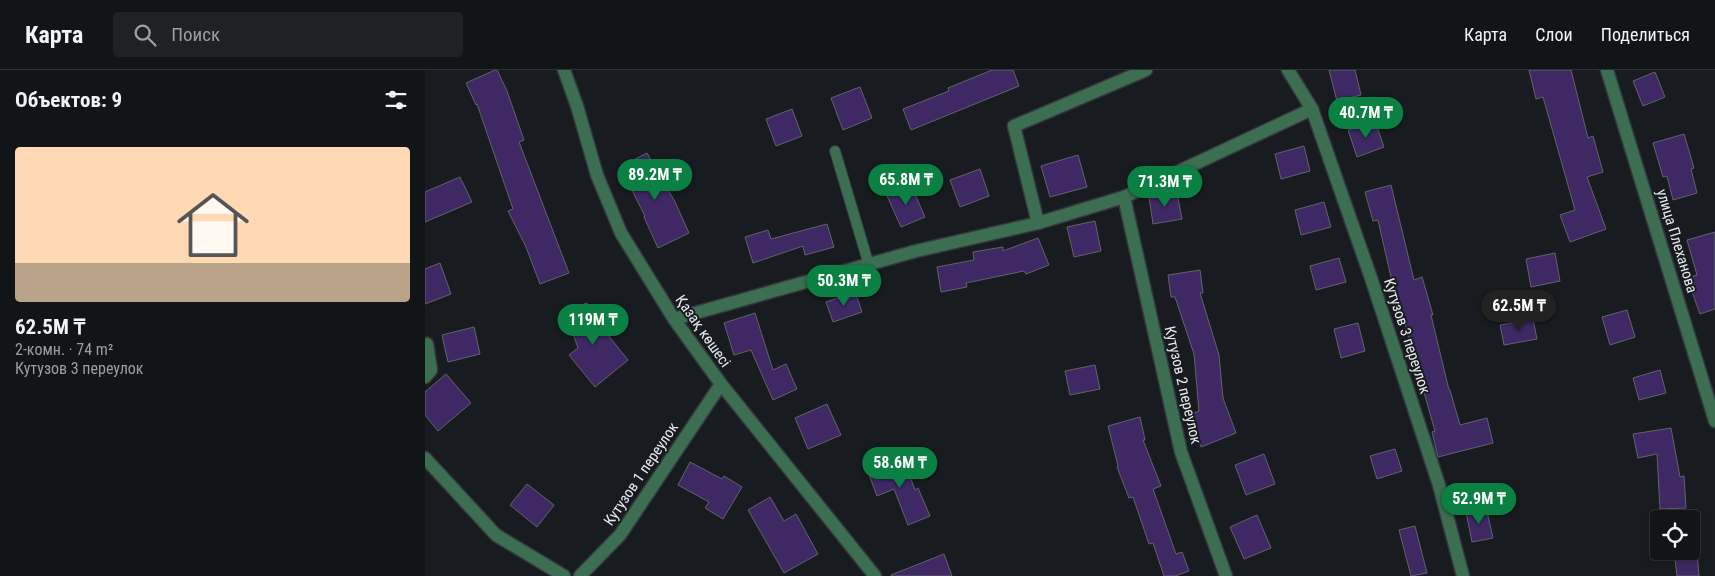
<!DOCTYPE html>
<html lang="ru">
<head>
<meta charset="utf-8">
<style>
  :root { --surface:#121518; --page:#1f2225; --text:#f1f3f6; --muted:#9c9fa2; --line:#313437; --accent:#0b8043 }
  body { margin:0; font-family:"Roboto Condensed",sans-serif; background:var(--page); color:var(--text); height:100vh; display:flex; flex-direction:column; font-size:19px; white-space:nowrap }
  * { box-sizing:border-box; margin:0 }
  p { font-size:16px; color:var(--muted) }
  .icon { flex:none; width:28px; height:28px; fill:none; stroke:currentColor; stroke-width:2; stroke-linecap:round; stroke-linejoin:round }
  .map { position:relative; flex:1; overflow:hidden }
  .side { display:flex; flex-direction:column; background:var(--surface); width:425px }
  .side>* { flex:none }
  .controls { position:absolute; left:1225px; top:440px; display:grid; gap:10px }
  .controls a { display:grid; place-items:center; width:50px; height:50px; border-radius:5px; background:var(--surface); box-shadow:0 2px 8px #0003,0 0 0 1px var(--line); font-size:25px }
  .price { position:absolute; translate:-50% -42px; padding:0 11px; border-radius:18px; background:var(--accent); color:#fff; font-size:16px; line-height:32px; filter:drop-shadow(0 1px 2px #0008) }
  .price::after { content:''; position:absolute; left:50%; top:30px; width:15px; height:11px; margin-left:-8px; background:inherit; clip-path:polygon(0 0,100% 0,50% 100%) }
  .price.selected { background:#222; color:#fff }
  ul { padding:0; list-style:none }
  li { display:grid; align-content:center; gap:10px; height:265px; padding:0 15px }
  li span { display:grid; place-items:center; height:155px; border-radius:5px; color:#555 }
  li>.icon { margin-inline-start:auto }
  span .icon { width:90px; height:90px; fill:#fffc; stroke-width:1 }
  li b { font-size:21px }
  h2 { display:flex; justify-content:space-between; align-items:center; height:60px; padding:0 15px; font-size:21px }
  header { display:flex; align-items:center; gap:30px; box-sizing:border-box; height:70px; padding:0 25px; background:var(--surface); border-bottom:1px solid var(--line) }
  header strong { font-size:24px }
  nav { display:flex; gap:28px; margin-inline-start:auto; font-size:18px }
  .search { width:350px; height:45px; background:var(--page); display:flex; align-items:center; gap:12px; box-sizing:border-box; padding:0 18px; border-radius:5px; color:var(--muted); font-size:19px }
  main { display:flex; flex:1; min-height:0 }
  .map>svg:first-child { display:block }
</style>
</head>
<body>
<header>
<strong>Карта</strong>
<div class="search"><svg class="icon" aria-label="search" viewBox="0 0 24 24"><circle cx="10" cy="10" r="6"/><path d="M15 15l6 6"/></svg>Поиск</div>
<nav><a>Карта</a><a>Слои</a><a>Поделиться</a></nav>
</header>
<main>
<section class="side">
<h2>Объектов: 9<svg class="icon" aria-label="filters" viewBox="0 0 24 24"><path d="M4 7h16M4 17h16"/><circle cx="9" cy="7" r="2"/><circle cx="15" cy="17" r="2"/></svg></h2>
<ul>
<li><span style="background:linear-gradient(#ffd9b3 75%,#b9a48a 0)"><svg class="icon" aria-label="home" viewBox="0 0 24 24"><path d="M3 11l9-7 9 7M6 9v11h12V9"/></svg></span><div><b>62.5M ₸</b><p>2-комн. · 74 m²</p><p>Кутузов 3 переулок</p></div></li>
</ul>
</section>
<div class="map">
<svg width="1290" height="506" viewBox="0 0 1290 506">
  <rect width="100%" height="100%" fill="#181c20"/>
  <g fill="#3e2965" stroke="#646269">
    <path d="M70 0H72L82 21 99 70 94 72 144 203 115 214 101 177 83 141 88 139 52 34 51 35 41 13Z"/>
    <path d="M567 0H588L594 16 486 60 478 39 524 21 523 18Z"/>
    <path d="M904 0H930L936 25 912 31Z"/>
    <path d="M1104 0H1146L1163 68 1168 66 1178 102 1162 107 1181 159 1145 172 1135 145 1150 140 1118 27 1111 29Z"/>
    <path d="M1230 2 1240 27 1218 36 1208 11Z"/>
    <path d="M435 17 447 48 418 60 406 28Z"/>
    <path d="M367 39 377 66 351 76 341 49Z"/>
    <path d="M950 51 959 77 932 87 923 60Z"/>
    <path d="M1259 64 1269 98 1266 99 1272 123 1248 130 1242 106 1238 107 1228 73Z"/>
    <path d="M879 76 885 101 856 109 850 84Z"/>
    <path d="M222 83 250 132 264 163 233 178 219 147 220 146 195 97Z"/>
    <path d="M653 85 662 117 625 127 616 96Z"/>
    <path d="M555 99 564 126 535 137 525 110Z"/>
    <path d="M35 107 47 132 0 152V122Z"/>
    <path d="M486 115 500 147 476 157 462 126Z"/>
    <path d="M966 115 989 210 997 207 1008 245H1006L1024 320H1025L1035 355 1062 348 1068 373 1013 387 1007 362 1010 361 995 308H993L980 253 976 254 966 217 968 216 953 150 948 151 940 122Z"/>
    <path d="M752 123 757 149 728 154 724 127Z"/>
    <path d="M899 132 906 157 876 165 870 140Z"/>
    <path d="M670 151 676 181 649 187 642 157Z"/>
    <path d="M402 154 409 177 380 185 378 176 328 193 320 167 343 160 346 169Z"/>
    <path d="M1290 162V239L1275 244 1262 208 1272 205 1262 170Z"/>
    <path d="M613 168 624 195 601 204 599 201 541 213 542 217 516 222 512 197 549 190 548 182 578 177V181Z"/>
    <path d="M1130 183 1135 211 1106 217 1101 189Z"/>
    <path d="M914 188 921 212 891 220 885 196Z"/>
    <path d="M15 193 26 224 0 234V199Z"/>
    <path d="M775 200 778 223H775L794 285 798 328 811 363 776 377 764 345 774 341 769 284 750 227H746L743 205Z"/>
    <path d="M430 222 437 242 408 252 401 232Z"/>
    <path d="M162 233 166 244 203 290 170 317 144 285 153 278 140 241Z"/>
    <path d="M1202 240 1210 267 1185 275 1177 247Z"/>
    <path d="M330 243 348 300 361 294 372 319 348 330 326 280 309 285 299 253Z"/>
    <path d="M1108 249 1112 269 1079 275 1075 255Z"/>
    <path d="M933 253 940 281 916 288 909 259Z"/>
    <path d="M49 257 55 284 23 292 17 265Z"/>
    <path d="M670 295 675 319 645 325 640 301Z"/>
    <path d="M1235 300 1241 323 1214 330 1208 308Z"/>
    <path d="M21 304 46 333 13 361 0 345V322Z"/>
    <path d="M402 334 416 365 383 379 370 348Z"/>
    <path d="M715 347 720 370H718L736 416 728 419 751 484 757 482 764 501 750 506H739L728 473 724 474 708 427 704 428 692 397 693 396 683 356Z"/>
    <path d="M1246 358 1255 407 1259 406 1261 438 1235 439 1232 384 1213 388 1208 364Z"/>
    <path d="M970 379 977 401 952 409 945 386Z"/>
    <path d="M839 384 850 414 821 425 810 395Z"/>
    <path d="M478 388 490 420 493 418 505 446 483 455 469 419 452 426 443 402Z"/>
    <path d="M265 392 297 409 299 406 317 417 298 449 280 438 284 432 253 415Z"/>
    <path d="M102 414 129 435 112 457 85 435Z"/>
    <path d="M345 427 359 451 371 444 393 484 359 503 323 440Z"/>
    <path d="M1061 437 1068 468 1047 472 1041 442Z"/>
    <path d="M832 445 846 478 819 489 805 457Z"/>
    <path d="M990 456 1002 503 986 506 974 460Z"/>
    <path d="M1249 481H1272L1274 506H1252Z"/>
    <path d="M519 484 527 506H466V505Z"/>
  </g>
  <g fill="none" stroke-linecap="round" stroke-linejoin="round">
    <defs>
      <path id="lane" d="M410 81 444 195"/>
      <g id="street">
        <path d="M139 0 152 36 172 105 196 163 249 249 296 314 450 506"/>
        <path d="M863 0 887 39 946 208 1014 415 1038 506"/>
        <path d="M1182 0 1290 351"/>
        <path d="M699 127 756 382 801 506"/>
        <path d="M613 153 589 56 721 0"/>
        <path d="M249 249 491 181 613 153 699 127 887 39"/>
        <path d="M0 307 6 300 2 274"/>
        <path d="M0 388 71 465 139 506"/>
        <path d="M155 506 195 465 296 314"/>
      </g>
    </defs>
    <use href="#lane" stroke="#35393d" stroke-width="12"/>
    <use href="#street" stroke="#35393d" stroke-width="15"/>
    <use href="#lane" stroke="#3c6f51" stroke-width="10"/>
    <use href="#street" stroke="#3c6f51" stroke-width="12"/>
  </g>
  <g text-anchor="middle" stroke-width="4" stroke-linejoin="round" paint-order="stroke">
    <g font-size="15" fill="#e8eaed" stroke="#181c20">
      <text transform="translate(1252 171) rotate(73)" y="5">улица Плеханова</text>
      <text transform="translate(278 261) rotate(55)" y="5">Қазақ көшесі</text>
      <text transform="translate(982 266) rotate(72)" y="5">Кутузов 3 переулок</text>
      <text transform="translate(758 315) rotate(77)" y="5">Кутузов 2 переулок</text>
      <text transform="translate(216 404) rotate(-56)" y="5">Кутузов 1 переулок</text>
    </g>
  </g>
</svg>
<div class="controls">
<a><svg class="icon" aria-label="locate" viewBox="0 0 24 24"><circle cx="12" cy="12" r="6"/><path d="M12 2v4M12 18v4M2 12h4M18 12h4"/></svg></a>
</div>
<b class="price" style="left:941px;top:69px">40.7M ₸</b>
<b class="price" style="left:230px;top:131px">89.2M ₸</b>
<b class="price" style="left:481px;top:136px">65.8M ₸</b>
<b class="price" style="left:740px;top:138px">71.3M ₸</b>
<b class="price" style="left:419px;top:237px">50.3M ₸</b>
<b class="price selected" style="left:1094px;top:262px">62.5M ₸</b>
<b class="price" style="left:168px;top:276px">119M ₸</b>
<b class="price" style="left:475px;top:419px">58.6M ₸</b>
<b class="price" style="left:1054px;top:455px">52.9M ₸</b>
</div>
</main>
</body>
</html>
